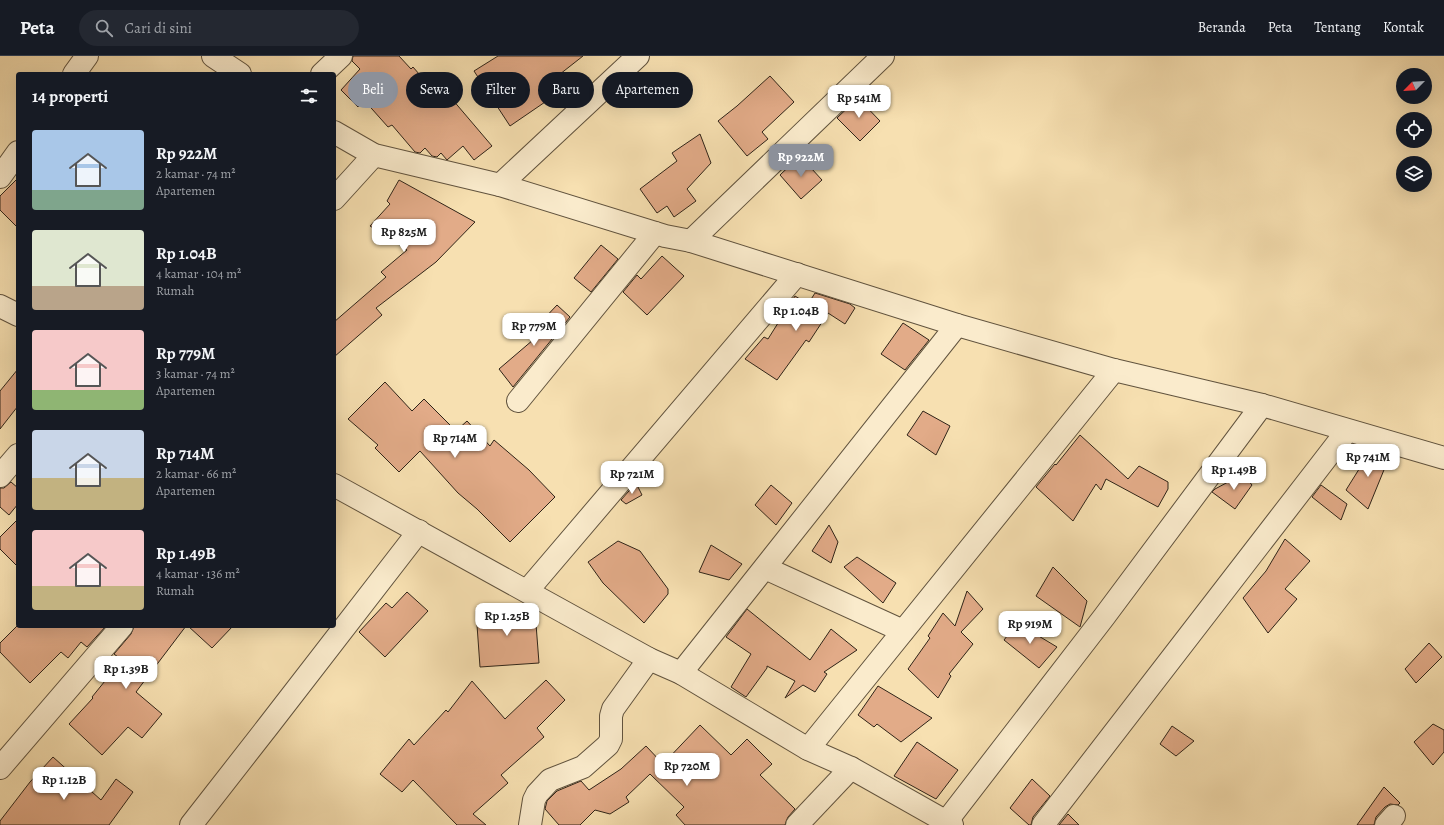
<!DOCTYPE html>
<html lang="id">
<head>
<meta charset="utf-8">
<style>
  :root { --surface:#171b24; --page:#242831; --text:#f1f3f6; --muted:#9ea1a6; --line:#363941; --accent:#8c9099 }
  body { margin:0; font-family:Alegreya,serif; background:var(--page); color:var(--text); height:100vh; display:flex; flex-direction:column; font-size:15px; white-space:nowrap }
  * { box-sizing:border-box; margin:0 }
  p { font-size:13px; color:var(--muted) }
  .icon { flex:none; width:22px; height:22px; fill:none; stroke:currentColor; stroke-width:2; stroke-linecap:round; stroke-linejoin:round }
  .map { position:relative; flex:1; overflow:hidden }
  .panel { position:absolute; left:16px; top:16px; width:320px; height:556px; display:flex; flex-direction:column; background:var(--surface); border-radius:4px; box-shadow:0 4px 16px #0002 }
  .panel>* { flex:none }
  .guide { position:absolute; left:348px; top:16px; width:380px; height:36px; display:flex; gap:8px }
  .needle { width:26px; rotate:246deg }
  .fabs { position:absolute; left:1396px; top:12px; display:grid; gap:8px }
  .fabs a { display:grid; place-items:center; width:36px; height:36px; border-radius:50%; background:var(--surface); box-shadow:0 4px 16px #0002; font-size:20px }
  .price { position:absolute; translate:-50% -34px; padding:0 9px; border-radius:8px; background:#fff; color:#222; font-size:13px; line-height:26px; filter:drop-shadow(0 1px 2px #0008) }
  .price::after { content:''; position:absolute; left:50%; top:24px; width:12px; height:9px; margin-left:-6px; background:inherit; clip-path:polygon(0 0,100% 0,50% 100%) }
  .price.on { background:var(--accent); color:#fff }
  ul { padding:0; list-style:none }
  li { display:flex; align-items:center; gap:12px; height:100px; padding:0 16px }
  li span { display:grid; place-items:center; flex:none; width:112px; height:80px; border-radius:4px; color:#555 }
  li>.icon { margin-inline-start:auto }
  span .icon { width:48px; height:48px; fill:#fffc; stroke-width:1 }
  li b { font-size:17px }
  h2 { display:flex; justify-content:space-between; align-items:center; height:48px; padding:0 16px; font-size:17px }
  .pill { padding:0 14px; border-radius:18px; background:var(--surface); box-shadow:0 4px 16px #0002; font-size:14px; line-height:36px }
  .pill.on { background:var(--accent); color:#fff }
  header { display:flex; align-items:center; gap:24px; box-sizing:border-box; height:56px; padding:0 20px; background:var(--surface); border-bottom:1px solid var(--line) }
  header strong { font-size:19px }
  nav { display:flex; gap:22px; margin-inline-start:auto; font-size:14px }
  .search { width:280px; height:36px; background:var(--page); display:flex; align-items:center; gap:10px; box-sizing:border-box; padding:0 14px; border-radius:22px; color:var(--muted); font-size:15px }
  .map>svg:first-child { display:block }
</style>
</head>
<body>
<header>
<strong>Peta</strong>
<div class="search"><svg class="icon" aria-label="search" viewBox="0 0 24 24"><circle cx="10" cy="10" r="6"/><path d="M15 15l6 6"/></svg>Cari di sini</div>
<nav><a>Beranda</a><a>Peta</a><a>Tentang</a><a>Kontak</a></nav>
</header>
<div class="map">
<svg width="1444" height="769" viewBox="0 0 1444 769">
  <rect width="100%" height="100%" fill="#f7e0b1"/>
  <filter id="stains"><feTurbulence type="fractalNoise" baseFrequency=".005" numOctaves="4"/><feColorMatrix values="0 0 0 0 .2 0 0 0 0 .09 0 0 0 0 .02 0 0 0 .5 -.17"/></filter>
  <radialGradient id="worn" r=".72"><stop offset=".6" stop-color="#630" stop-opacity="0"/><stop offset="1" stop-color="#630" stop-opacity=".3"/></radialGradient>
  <g fill="#e2ab88" stroke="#2f2418">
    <path d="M353 0H399L411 13 413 11 445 48 452 43 492 90 474 104 463 90 447 104 441 97 437 101 432 100 425 92 420 97 415 96 392 69 388 71 364 44 358 51 341 34 360 13 352 5Z"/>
    <path d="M498 0H583L541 33 548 44 510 70 474 15Z"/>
    <path d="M770 20 794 46 762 76 768 83 747 100 718 65 737 50Z"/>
    <path d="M858 42 880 65 860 85 837 62Z"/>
    <path d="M700 78 711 107 687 133 696 145 674 161 667 150 657 157 640 133 677 105 672 97Z"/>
    <path d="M800 100 822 124 801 143 780 119Z"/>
    <path d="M18 122V172L0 154V140Z"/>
    <path d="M399 124 475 166 436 206 376 252 382 259 334 301V266L386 221 381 216 407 194 370 170 390 148 387 145Z"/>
    <path d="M601 189 618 203 591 236 574 222Z"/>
    <path d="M662 200 684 220 647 259 623 236 637 219 641 223Z"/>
    <path d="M815 237 850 248 855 252 845 268 828 257 809 286 806 284 777 324 745 303 764 281 768 283 795 240 808 248Z"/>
    <path d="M557 249 570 261 513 331 499 313 547 272 541 266Z"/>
    <path d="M903 267 929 284 905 314 881 298Z"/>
    <path d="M18 313V350L0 373V335Z"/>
    <path d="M385 326 412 355 424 343 456 375 467 365 490 390 494 384 529 414 555 441 510 486 477 453 458 437 420 395 399 416 375 392 378 389 348 363Z"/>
    <path d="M923 355 950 370 936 399 907 379Z"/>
    <path d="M1080 379 1128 423 1139 410 1168 426V433L1158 451 1106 423 1101 434 1096 428 1073 465 1036 431 1055 408 1056 409Z"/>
    <path d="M1371 394 1377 395 1388 404 1368 453 1346 434Z"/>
    <path d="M1243 418 1252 429 1235 453 1212 436 1215 433Z"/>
    <path d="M11 426 18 432V448L9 459 0 451V432H4Z"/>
    <path d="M636 427 642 439 626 448 621 444Z"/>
    <path d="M771 429 792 447 776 469 755 449Z"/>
    <path d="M1321 429 1347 448 1341 464 1312 441Z"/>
    <path d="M18 463V511L0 493V481Z"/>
    <path d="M829 469 838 486 831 507 812 495Z"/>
    <path d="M1285 483 1310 505 1285 533 1297 543 1268 577 1243 542 1266 515Z"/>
    <path d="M618 485 640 495 668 533V538L644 567 603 527 588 506Z"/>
    <path d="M711 489 742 508 729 524 699 516Z"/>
    <path d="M857 501 896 527 883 547 844 511Z"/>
    <path d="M1053 511 1087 545 1080 571 1036 540Z"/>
    <path d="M967 535 983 553 961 576 973 588 949 618 951 620 938 642 908 613 930 582 928 580 943 557 955 570Z"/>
    <path d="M407 536 428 555 385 601 359 576 386 547 392 552Z"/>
    <path d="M530 551 535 555 539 607 480 611 476 555Z"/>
    <path d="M747 553 810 604 831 573 857 594 824 616 827 618 815 636 803 629 785 642 795 625 767 610V612L746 641 731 631 751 598 726 581Z"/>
    <path d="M1017 567 1057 591 1039 612 1004 584Z"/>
    <path d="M17 570H106L87 591 81 586 68 602 61 596 30 627 0 596V587Z"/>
    <path d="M134 570H186L136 636 162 658 142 682 128 671 102 699 69 668 93 642 92 641 122 604 114 598 131 578Z"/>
    <path d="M188 570H233L212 592Z"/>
    <path d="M1429 587 1442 601 1416 627 1405 613Z"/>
    <path d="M546 624 565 644 537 672 544 681 501 719 508 727 473 758 486 769H457L413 724 402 736 380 718 409 683 414 689 446 654 448 656 472 625 505 663Z"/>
    <path d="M878 630 932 662 901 686 877 668 874 671 858 659Z"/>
    <path d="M1433 668 1444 674V696L1433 709 1414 686Z"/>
    <path d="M700 669 731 699 747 683 772 708 760 719 795 753 788 761 785 769H685L676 759 684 751 650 718 626 741 629 746 610 758 595 754 580 769H559L545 753 547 745 557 735 581 725 589 734 621 713 646 690 663 708Z"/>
    <path d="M1172 670 1194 685 1176 700 1160 688Z"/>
    <path d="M917 686 958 714 936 743 894 720Z"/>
    <path d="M53 701 101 744 116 723 133 736 109 769H0V765L30 726Z"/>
    <path d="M1032 723 1050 740 1033 761 1031 769H1029L1010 752Z"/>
    <path d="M1384 731 1400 747 1398 749 1390 748 1385 751 1376 761 1374 769H1357Z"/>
    <path d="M1068 758 1079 769H1059Z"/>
  </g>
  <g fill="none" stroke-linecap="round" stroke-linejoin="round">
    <defs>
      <g id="minor">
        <path d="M213 0 240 18"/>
        <path d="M74 18 87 0"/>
        <path d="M322 18 341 0"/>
        <path d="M334 76 374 99 500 129 665 180 691 185 957 269 1114 314 1262 349 1444 402"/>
        <path d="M0 121 18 96"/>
        <path d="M500 129 638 0"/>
        <path d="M334 143 374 99"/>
        <path d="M691 185 883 0"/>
        <path d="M0 250 18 259"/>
        <path d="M518 345 655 177"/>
        <path d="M0 420 18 399"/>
        <path d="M334 429 649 603 681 617 808 693 851 712 952 769"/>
        <path d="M765 512 903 575"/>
        <path d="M527 535 797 218"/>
        <path d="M681 617 957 269"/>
        <path d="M808 693 1114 314"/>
        <path d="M0 712 122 570"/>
        <path d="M946 766 1104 561 1262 349"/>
        <path d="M191 769 269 669 419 475"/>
        <path d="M530 769 534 744 537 738 550 724 583 711 608 689 611 683V660L613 653 649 603"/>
        <path d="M797 769 851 712"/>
        <path d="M1043 769 1347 375"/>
        <path d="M1386 769 1394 760"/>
      </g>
    </defs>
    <use href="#minor" stroke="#61533e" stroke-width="24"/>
    <use href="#minor" stroke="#faebcc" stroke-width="22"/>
  </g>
  <rect width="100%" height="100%" filter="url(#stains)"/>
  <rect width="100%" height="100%" fill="url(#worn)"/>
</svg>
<div class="fabs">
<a><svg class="needle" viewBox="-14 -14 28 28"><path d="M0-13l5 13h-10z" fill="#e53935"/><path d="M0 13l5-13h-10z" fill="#9ea1a6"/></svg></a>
<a><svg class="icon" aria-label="locate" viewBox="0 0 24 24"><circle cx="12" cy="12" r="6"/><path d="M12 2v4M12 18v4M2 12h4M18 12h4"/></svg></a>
<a><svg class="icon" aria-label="layers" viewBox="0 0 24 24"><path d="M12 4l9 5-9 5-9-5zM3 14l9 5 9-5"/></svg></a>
</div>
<b class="price" style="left:859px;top:63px">Rp 541M</b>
<b class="price on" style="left:801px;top:122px">Rp 922M</b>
<b class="price" style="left:404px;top:197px">Rp 825M</b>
<b class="price" style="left:796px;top:276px">Rp 1.04B</b>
<b class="price" style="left:534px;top:291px">Rp 779M</b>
<b class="price" style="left:455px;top:403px">Rp 714M</b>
<b class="price" style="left:1368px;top:422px">Rp 741M</b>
<b class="price" style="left:1234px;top:435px">Rp 1.49B</b>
<b class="price" style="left:632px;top:439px">Rp 721M</b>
<b class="price" style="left:507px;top:581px">Rp 1.25B</b>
<b class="price" style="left:1030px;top:589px">Rp 919M</b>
<b class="price" style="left:126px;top:634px">Rp 1.39B</b>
<b class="price" style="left:687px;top:731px">Rp 720M</b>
<b class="price" style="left:64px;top:745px">Rp 1.12B</b>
<div class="guide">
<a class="pill on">Beli</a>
<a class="pill">Sewa</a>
<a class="pill">Filter</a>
<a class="pill">Baru</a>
<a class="pill">Apartemen</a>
</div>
<section class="panel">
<h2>14 properti<svg class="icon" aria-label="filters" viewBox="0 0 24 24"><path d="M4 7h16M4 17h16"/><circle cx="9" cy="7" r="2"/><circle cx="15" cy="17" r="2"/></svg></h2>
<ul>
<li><span style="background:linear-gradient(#a9c7e8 75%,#7fa58c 0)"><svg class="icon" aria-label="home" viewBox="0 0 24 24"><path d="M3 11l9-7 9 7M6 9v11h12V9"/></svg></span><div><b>Rp 922M</b><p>2 kamar · 74 m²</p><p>Apartemen</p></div></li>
<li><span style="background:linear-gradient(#dfe7d0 70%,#b9a48a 0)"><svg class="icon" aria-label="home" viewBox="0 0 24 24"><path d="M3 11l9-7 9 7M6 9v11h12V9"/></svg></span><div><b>Rp 1.04B</b><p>4 kamar · 104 m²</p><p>Rumah</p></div></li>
<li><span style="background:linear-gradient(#f6c9c9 75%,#8fb573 0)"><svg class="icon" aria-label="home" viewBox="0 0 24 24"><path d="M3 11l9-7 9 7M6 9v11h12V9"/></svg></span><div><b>Rp 779M</b><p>3 kamar · 74 m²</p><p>Apartemen</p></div></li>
<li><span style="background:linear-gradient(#c9d6e8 60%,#c2b280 0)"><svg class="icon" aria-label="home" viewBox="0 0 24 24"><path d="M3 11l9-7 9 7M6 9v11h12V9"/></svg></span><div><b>Rp 714M</b><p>2 kamar · 66 m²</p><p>Apartemen</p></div></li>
<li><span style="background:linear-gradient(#f6c9c9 70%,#c2b280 0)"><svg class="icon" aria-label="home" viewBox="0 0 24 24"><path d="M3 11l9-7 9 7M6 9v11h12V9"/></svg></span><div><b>Rp 1.49B</b><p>4 kamar · 136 m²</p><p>Rumah</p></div></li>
</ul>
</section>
</div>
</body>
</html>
